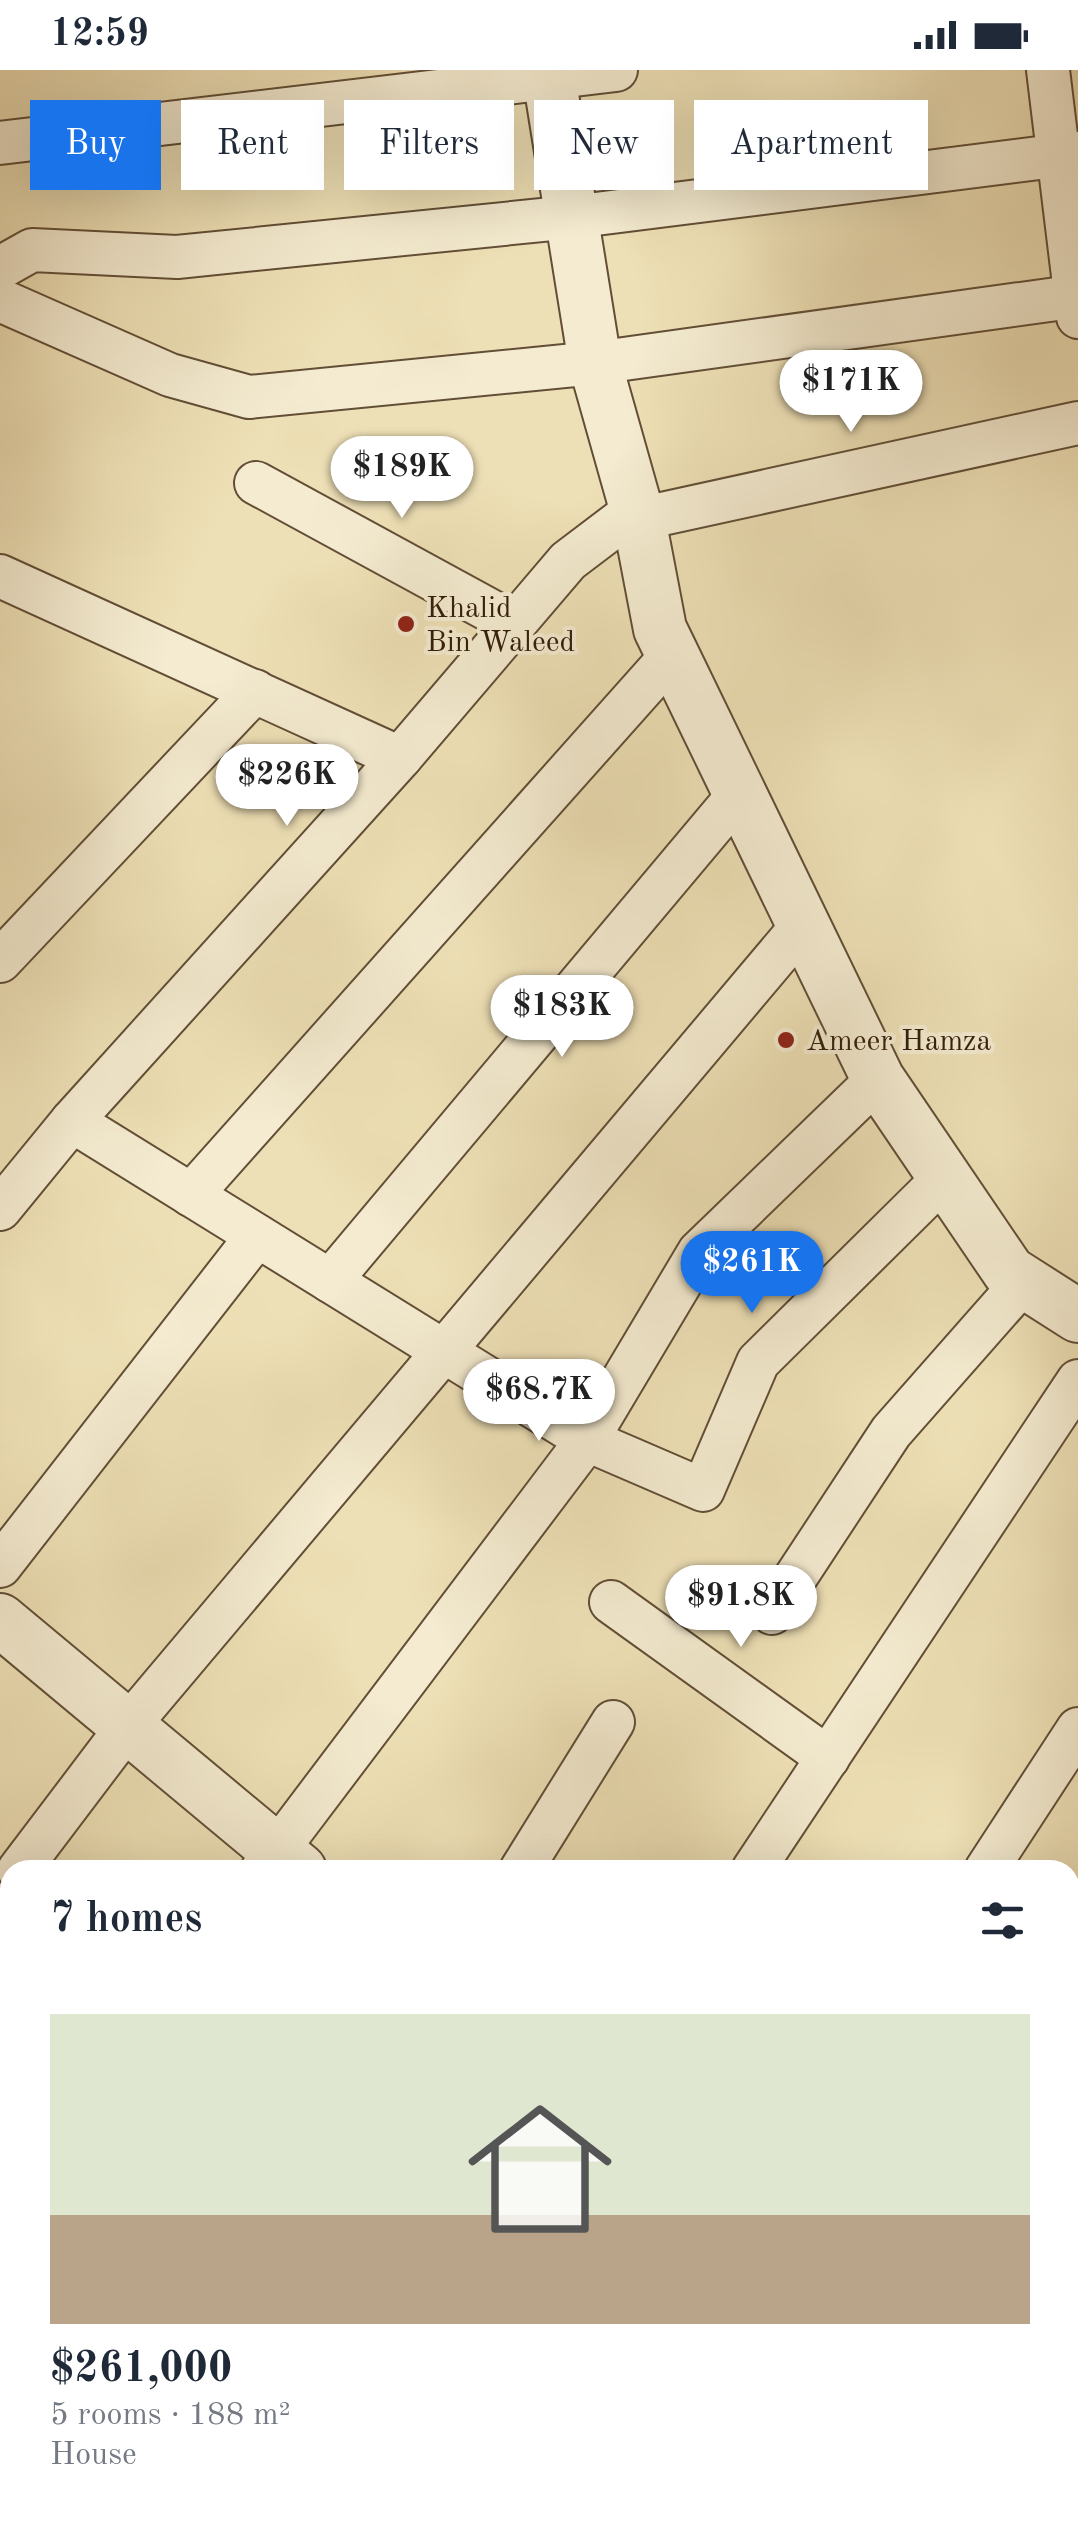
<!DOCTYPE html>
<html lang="en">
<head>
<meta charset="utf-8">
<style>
  :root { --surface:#fff; --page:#f6f6f7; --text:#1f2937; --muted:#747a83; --accent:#1a73e8 }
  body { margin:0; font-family:"Old Standard TT",serif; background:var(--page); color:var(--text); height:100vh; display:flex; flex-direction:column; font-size:38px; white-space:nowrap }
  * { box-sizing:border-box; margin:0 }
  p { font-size:32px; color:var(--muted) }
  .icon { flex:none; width:55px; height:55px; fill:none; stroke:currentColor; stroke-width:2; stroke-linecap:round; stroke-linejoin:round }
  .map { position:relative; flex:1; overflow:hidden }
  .side { position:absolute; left:0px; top:1790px; width:1080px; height:672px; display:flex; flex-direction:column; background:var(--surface); border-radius:30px 30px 0 0; box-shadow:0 10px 40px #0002 }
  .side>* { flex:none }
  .guide { position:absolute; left:30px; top:30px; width:1020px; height:90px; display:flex; gap:20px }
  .price { position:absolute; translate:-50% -85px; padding:0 22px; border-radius:35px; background:#fff; color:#222; font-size:32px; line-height:65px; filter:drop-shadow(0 2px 5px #0008) }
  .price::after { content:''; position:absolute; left:50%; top:60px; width:30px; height:22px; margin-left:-15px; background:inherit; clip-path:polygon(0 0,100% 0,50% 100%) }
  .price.selected { background:var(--accent); color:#fff }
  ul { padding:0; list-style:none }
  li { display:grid; align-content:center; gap:20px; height:530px; padding:0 50px }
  li span { display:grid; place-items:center; height:310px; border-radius:0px; color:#555 }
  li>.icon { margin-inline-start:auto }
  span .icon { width:180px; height:180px; fill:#fffc; stroke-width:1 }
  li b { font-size:42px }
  h2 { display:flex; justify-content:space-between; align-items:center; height:120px; padding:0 50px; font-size:42px }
  .tag { padding:0 35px; border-radius:0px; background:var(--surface); box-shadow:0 10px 40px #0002; font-size:35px; line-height:90px }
  .tag.selected { background:var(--accent); color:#fff }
  .status { display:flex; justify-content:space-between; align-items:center; height:70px; padding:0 50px; background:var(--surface); direction:ltr }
  .status svg { height:28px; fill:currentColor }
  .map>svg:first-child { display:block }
</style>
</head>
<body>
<div class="status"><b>12:59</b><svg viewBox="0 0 49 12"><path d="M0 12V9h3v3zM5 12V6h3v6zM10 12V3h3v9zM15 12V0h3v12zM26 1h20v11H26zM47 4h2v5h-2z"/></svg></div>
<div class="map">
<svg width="1078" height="2461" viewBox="0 0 1078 2461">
  <rect width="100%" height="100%" fill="#eee0b6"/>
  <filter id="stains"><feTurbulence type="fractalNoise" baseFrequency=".002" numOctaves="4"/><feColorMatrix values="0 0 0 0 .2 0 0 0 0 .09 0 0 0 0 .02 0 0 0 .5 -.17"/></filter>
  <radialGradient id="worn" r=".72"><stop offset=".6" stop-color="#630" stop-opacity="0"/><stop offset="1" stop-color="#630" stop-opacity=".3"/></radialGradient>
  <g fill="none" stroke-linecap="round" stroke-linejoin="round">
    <defs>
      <g id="minor">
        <path d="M1048 0 1078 247"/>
        <path d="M0 73 616 0"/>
        <path d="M0 198 32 180 177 187 572 147 1078 83"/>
        <path d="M0 230 170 305 249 327 595 293 1078 226"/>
        <path d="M256 413 513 553"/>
        <path d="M639 449 1078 353"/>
        <path d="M0 506 400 688"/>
        <path d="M0 891 255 621"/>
        <path d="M72 1051 587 1370 703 1420 758 1292 945 1107"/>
        <path d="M191 1125 673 584"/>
        <path d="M0 1139 72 1051 400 688 568 491 634 441"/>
        <path d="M330 1211 740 723"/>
        <path d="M0 1496 257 1166"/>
        <path d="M611 1532 828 1688"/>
        <path d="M772 1543 891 1362 1024 1211"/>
        <path d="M19 1800 128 1656 803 855"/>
        <path d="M262 1800 587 1370 699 1182 878 1009"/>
        <path d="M521 1800 613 1652"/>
        <path d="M753 1800 1078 1311"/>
        <path d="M986 1800 1078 1659"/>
        <path d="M1070 1839 1078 1844"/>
        <path d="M1070 2028 1078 2016"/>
        <path d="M0 2121 10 2109"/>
        <path d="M0 2336 10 2350"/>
        <path d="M102 2452 114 2461"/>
        <path d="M44 2461 49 2452"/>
        <path d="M327 2461 333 2452"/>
        <path d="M555 2461 561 2452"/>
        <path d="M789 2461 795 2452"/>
        <path d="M1028 2461 1034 2452"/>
      </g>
      <g id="tertiary">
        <path d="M548 0 595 293 639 449 660 559 878 1009 1009 1202 1078 1246"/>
        <path d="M0 1550 300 1800"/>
        <path d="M1070 2414 1078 2421"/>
      </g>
    </defs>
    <use href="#minor" stroke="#624e36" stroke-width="46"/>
    <use href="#tertiary" stroke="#624e36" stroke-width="56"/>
    <use href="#minor" stroke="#f4ebd0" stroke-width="42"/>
    <use href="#tertiary" stroke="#f4ebd0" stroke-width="52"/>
  </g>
  <g fill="#8f2418" stroke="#f4ebd0" stroke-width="4">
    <circle cx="406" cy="554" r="10"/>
    <circle cx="786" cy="970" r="10"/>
  </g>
  <g text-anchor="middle" stroke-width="8" stroke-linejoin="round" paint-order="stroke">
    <g font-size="30" fill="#331e0b" stroke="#f4ebd0" text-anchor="start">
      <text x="426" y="547">Khalid<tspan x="426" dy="34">Bin Waleed</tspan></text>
      <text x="806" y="980">Ameer Hamza</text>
    </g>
  </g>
  <rect width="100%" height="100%" filter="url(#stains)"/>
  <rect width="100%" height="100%" fill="url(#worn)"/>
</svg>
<b class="price" style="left:851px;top:365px">$171K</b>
<b class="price" style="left:402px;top:451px">$189K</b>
<b class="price" style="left:287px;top:759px">$226K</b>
<b class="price" style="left:562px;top:990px">$183K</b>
<b class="price selected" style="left:752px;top:1246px">$261K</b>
<b class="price" style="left:539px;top:1374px">$68.7K</b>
<b class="price" style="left:741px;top:1580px">$91.8K</b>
<div class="guide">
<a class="tag selected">Buy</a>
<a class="tag">Rent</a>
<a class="tag">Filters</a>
<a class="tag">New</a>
<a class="tag">Apartment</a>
</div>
<section class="side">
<h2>7 homes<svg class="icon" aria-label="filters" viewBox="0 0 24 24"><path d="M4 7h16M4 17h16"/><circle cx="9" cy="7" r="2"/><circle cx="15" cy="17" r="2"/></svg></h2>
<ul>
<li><span style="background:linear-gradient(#dfe7d0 65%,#b9a48a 0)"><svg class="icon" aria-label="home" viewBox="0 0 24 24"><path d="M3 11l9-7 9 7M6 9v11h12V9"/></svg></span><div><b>$261,000</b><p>5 rooms · 188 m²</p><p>House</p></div></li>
</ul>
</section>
</div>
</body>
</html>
